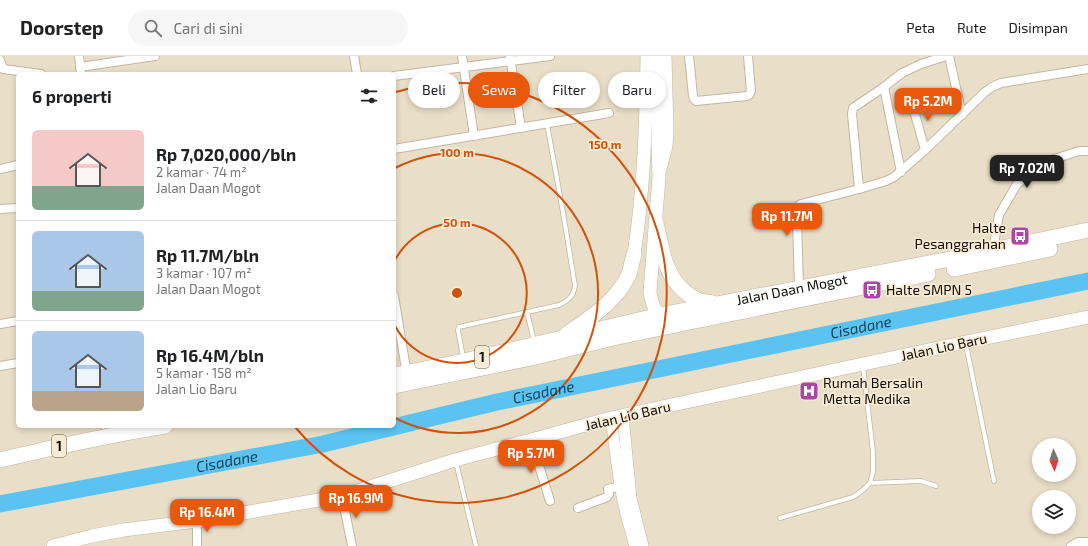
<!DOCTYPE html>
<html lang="id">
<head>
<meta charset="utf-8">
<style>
  :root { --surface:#fff; --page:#f6f6f6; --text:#202124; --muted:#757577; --line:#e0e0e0; --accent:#ea580c }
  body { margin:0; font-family:"Exo 2",sans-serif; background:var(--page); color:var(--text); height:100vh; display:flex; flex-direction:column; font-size:15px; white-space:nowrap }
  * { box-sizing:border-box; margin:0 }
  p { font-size:13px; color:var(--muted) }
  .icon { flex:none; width:22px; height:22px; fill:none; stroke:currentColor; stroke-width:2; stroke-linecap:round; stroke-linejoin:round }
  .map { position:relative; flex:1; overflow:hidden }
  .details { position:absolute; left:16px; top:16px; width:380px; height:356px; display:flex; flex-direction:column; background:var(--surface); border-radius:6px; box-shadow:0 2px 6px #0003 }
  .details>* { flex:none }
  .hud { position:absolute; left:408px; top:16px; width:380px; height:36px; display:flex; gap:8px }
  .needle { width:26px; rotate:177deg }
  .controls { position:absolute; left:1032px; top:382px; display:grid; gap:8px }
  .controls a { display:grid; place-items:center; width:44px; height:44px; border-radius:50%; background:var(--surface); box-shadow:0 2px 6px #0003; font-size:20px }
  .price { position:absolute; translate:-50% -34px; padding:0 9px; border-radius:8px; background:var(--accent); color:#fff; font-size:13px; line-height:26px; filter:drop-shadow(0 1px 2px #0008) }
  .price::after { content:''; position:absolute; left:50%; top:24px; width:12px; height:9px; margin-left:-6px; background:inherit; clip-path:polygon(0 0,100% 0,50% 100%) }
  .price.on { background:#222; color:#fff }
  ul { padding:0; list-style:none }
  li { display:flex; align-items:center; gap:12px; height:100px; padding:0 16px }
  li+li { border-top:1px solid var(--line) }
  li span { display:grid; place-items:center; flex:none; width:112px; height:80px; border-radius:6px; color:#555 }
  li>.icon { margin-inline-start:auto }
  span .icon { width:48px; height:48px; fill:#fffc; stroke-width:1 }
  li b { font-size:17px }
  h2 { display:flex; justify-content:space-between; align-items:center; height:48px; padding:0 16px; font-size:17px }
  .chip { padding:0 14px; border-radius:18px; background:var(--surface); box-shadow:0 2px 6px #0003; font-size:14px; line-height:36px }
  .chip.on { background:var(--accent); color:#fff }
  header { display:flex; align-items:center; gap:24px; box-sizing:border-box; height:56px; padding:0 20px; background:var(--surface); border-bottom:1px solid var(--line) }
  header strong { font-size:19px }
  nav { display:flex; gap:22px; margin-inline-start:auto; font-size:14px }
  .search { width:280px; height:36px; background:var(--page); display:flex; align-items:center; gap:10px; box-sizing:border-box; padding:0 14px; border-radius:22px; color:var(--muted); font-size:15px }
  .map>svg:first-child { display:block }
</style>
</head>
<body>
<header>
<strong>Doorstep</strong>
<div class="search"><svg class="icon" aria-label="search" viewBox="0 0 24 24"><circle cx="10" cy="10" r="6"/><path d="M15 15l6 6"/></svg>Cari di sini</div>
<nav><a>Peta</a><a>Rute</a><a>Disimpan</a></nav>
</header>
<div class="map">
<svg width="1088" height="490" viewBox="0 0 1088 490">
  <rect width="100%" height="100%" fill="#e9dec7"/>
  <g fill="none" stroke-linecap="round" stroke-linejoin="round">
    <path stroke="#5ac3f2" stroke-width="17" id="s1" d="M0 448 323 388 497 346 1088 225"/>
    <defs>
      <g id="lane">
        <path d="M527 256 534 285"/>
        <path d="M966 289 994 425"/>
        <path d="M463 301 458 274 459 271 559 249C569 244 573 241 575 230L564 162 547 68"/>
        <path d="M103 370V371"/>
        <path d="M456 406 476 490"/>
        <path d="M870 427 921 425 936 430"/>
        <path d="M780 462 853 441 863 434 870 427 873 416V396L863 310"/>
      </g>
      <g id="street">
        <path d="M79 0 81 18"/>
        <path d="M354 0 357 18"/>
        <path d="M462 0 474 80"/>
        <path d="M510 0 521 72"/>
        <path d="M689 0 693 40 694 43 696 45 747 40 749 39 751 35 748 0"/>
        <path d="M949 0 962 59"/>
        <path d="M0 4 3 13 41 18"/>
        <path d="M80 11 155 0"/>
        <path d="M394 20 550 0"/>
        <path d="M884 31 902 17 921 8 946 0"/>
        <path d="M911 44 925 94"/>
        <path d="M394 93 609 57"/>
        <path d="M0 113 18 109"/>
        <path d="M859 133 852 58 853 52 884 31 901 116"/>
        <path d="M0 153 18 152"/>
        <path d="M993 194 999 159 1017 128 1045 106 1079 95H1088"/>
        <path d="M799 232 797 162 798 150 801 148 859 133 886 125 894 121 925 94 985 36 992 31 1001 27 1088 13"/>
        <path d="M394 240 407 319"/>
        <path d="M0 268 18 265"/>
        <path d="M0 310 18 307"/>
        <path d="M531 384 550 445"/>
        <path d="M342 440 352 490"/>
        <path d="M578 452 607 441 609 438 608 433 620 430"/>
        <path d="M197 465V490"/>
        <path d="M1071 490 1078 486H1088"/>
      </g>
      <g id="secondary">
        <path d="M661 113 667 90 668 76 666 0"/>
        <path d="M623 360 631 442 643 490"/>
        <path d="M611 362 620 430 626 458 635 490"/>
      </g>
      <g id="primary">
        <path d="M659 0 658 87 659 121 650 236C652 249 655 258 668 263"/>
        <path d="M634 199C644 133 646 67 647 0"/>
        <path d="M53 490 92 480 123 474 197 465 342 440 455 404 531 384 611 362 966 286 1088 261"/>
      </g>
      <g id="highway">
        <path d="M656 167C662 192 664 218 684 235 689 239 694 243 700 245 704 246 708 246 713 247"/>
        <path d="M954 213 1050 193"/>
        <path d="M567 278C590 262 617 245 629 218 631 212 632 205 634 199"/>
        <path id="s2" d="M394 319 464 305 660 259 945 204 1088 174"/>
        <path d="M394 330 536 301 613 282 685 267 928 218"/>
        <path d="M0 404C55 391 109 379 165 370"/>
      </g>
    </defs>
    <use href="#lane" stroke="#c2b7a1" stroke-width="5.5"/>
    <use href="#street" stroke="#c2b7a1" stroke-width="10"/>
    <use href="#secondary" stroke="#c2b7a1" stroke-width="12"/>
    <use href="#primary" stroke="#c2b7a1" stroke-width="14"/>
    <use href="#highway" stroke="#c2b7a1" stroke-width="16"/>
    <use href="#lane" stroke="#fff" stroke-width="4"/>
    <use href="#street" stroke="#fff" stroke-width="8"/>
    <use href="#secondary" stroke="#fff" stroke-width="11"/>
    <use href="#primary" stroke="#fff" stroke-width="13"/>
    <use href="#highway" stroke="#fff" stroke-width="15"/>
  </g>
  <g fill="none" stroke="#d2510b" stroke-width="2">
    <path d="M394 206A70 70 0 1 1 394 268"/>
    <path d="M395 112A140 140 0 1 1 395 362"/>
    <path d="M396 36A210 210 0 1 1 295 371"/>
  </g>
  <defs>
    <symbol id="bus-square" viewBox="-11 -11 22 22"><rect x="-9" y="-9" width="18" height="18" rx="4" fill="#ac45a8" stroke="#f7ebd4"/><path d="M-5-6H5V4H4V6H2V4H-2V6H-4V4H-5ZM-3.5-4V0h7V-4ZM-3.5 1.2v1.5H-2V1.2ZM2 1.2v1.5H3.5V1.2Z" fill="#fff"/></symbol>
    <symbol id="hospital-square" viewBox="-11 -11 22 22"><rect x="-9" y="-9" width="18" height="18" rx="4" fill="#ac45a8" stroke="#f7ebd4"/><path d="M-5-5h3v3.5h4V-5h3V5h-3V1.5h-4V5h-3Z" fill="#fff"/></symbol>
  </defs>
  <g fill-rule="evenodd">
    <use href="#bus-square" x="1009" y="169" width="22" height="22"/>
    <use href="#bus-square" x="861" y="223" width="22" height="22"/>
    <use href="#hospital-square" x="798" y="324" width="22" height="22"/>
  </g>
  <g text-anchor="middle" stroke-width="3.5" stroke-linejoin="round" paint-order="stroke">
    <g fill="#f7ebd4" stroke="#544e42" stroke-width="1">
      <rect x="475" y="290" width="14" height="22" rx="3"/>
      <rect x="52" y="379" width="14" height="22" rx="3"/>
    </g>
    <g font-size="13" font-weight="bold" fill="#0e0b04">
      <text x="482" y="306">1</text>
      <text x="59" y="395">1</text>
    </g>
    <g font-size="14" fill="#0e0b04" stroke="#f7ebd4" text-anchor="start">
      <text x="1006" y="177" text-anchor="end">Halte<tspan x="1006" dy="16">Pesanggrahan</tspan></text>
      <text x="886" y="239">Halte SMPN 5</text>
      <text x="823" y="332">Rumah Bersalin<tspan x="823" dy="16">Metta Medika</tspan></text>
    </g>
    <g font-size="14" fill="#0e0b04" stroke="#f7ebd4">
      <text dy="5" stroke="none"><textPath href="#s2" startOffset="407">Jalan Daan Mogot</textPath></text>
      <text transform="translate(944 291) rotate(-12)" y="5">Jalan Lio Baru</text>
      <text transform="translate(628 360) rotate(-13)" y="5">Jalan Lio Baru</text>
    </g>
    <g font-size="15" font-style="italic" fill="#103e51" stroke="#f7ebd4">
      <text dy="5" stroke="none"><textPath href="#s1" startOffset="879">Cisadane</textPath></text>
      <text dy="5" stroke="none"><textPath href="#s1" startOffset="555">Cisadane</textPath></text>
      <text dy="5" stroke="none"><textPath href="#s1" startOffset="231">Cisadane</textPath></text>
    </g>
  </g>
  <circle cx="457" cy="237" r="6" fill="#d2510b" stroke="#f7ebd4" stroke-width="2"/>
  <g font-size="12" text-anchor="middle" font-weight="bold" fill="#d2510b" stroke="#f7ebd4" stroke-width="3.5" stroke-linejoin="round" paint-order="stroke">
    <text x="605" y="93">150 m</text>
    <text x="457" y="101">100 m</text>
    <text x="457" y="171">50 m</text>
  </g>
</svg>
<div class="controls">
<a><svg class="needle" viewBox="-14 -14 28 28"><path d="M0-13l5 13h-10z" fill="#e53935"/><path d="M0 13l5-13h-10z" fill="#757577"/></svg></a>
<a><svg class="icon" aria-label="layers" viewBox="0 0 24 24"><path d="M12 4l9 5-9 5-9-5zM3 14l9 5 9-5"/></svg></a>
</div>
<b class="price" style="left:928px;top:66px">Rp 5.2M</b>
<b class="price on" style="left:1027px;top:133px">Rp 7.02M</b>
<b class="price" style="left:787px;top:181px">Rp 11.7M</b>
<b class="price" style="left:531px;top:418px">Rp 5.7M</b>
<b class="price" style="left:356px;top:463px">Rp 16.9M</b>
<b class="price" style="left:207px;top:477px">Rp 16.4M</b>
<div class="hud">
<a class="chip">Beli</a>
<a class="chip on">Sewa</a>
<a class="chip">Filter</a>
<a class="chip">Baru</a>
</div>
<section class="details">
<h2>6 properti<svg class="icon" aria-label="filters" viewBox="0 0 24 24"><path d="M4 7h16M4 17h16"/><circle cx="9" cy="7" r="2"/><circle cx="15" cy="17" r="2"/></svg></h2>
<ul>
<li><span style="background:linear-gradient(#f6c9c9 70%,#7fa58c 0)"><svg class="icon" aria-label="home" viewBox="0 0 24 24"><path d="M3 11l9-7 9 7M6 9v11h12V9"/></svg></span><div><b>Rp 7,020,000/bln</b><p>2 kamar · 74 m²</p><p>Jalan Daan Mogot</p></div></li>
<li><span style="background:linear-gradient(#a9c7e8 75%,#7fa58c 0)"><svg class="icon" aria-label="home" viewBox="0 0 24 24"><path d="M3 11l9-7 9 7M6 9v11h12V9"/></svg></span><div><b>Rp 11.7M/bln</b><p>3 kamar · 107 m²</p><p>Jalan Daan Mogot</p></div></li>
<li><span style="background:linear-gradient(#a9c7e8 75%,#b9a48a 0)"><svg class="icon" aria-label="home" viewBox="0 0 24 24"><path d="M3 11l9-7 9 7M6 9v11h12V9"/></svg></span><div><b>Rp 16.4M/bln</b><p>5 kamar · 158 m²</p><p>Jalan Lio Baru</p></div></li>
</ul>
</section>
</div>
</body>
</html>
